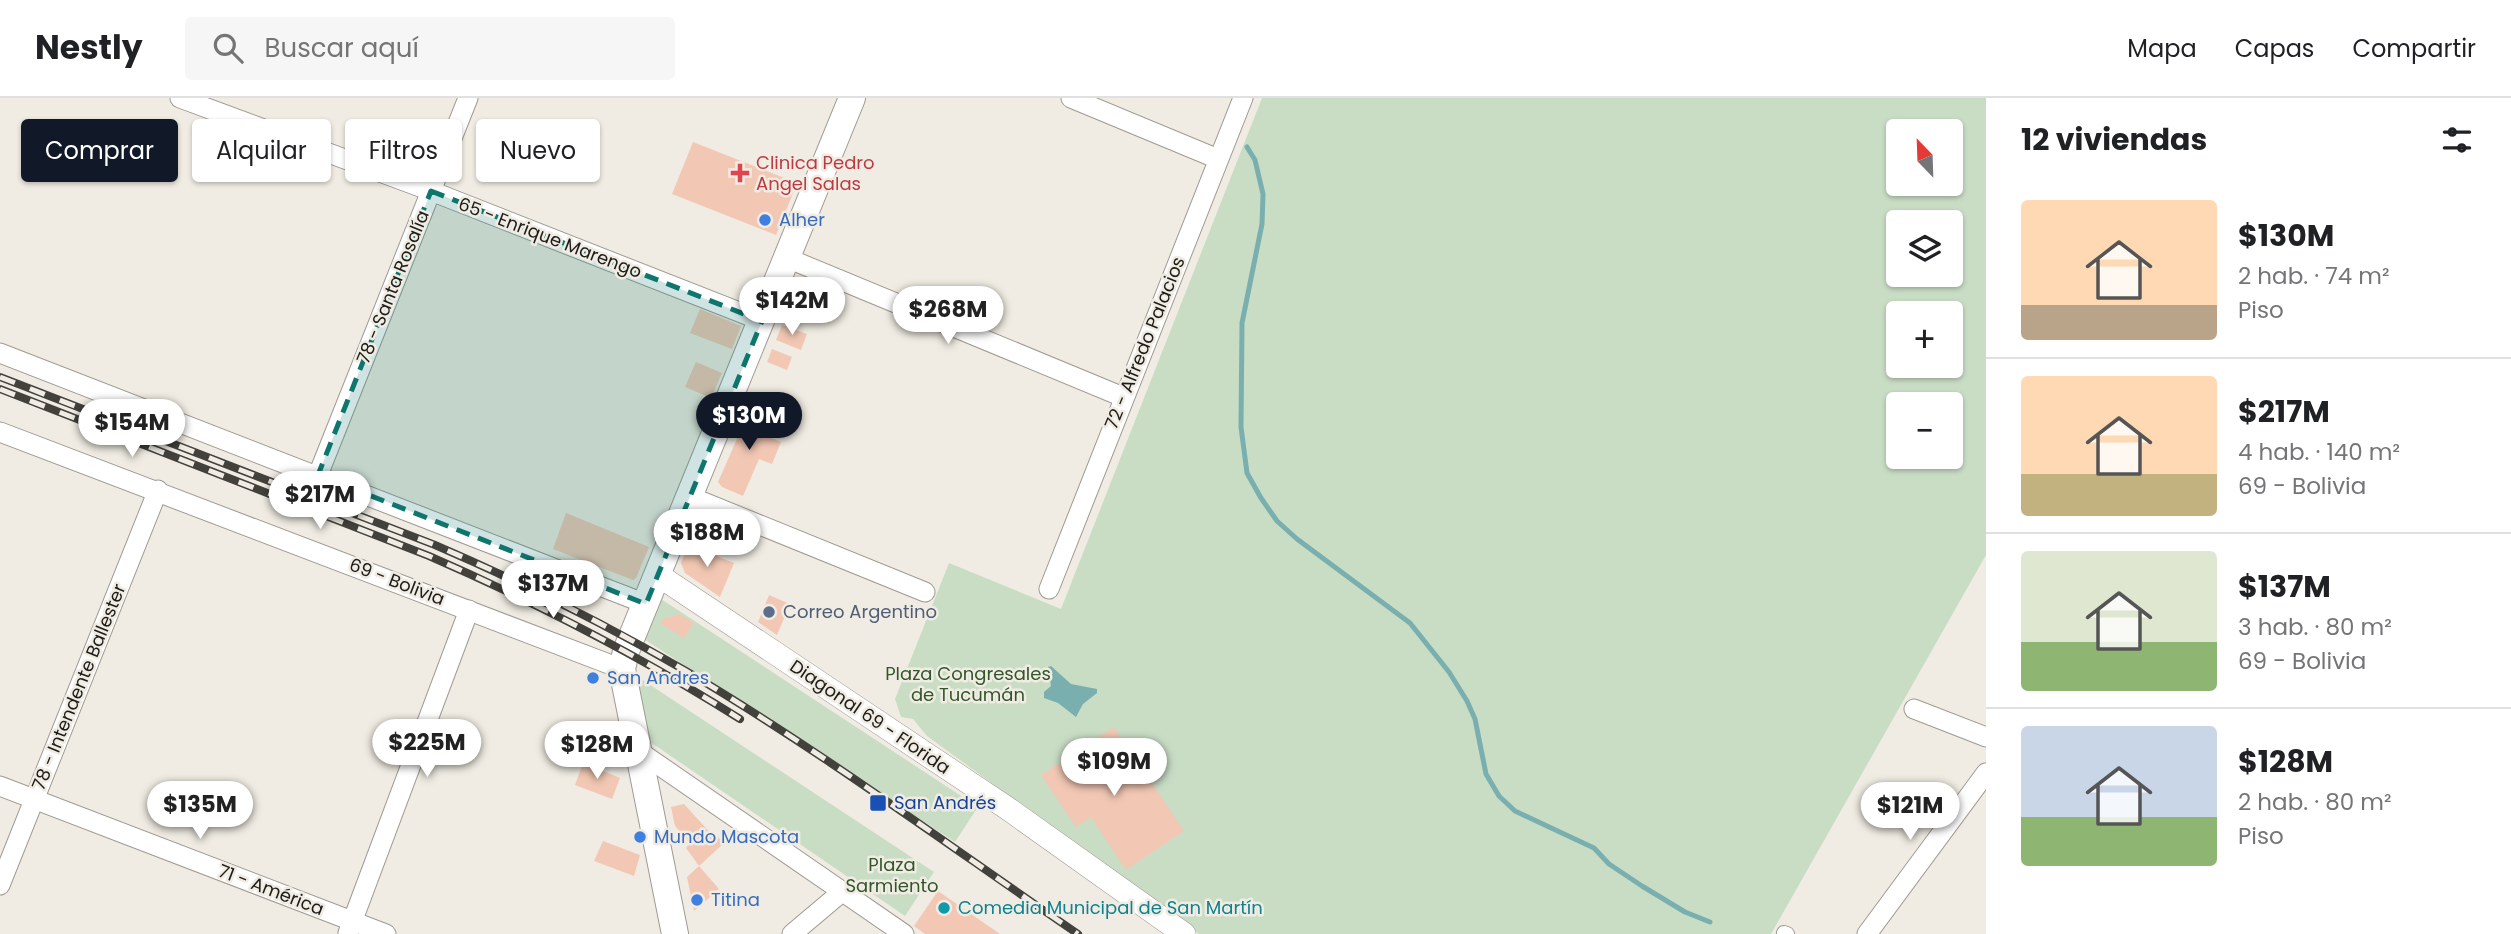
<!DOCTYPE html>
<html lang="es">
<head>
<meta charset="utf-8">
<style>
  :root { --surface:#fff; --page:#f6f6f6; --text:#202124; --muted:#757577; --line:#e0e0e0; --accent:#111827 }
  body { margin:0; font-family:Poppins,sans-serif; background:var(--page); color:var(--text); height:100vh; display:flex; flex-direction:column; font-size:26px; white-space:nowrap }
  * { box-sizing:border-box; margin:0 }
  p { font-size:23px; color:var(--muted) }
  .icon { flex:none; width:38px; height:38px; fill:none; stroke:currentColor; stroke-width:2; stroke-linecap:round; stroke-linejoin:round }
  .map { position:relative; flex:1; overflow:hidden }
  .side { display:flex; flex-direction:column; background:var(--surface); width:525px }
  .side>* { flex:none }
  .top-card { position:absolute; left:21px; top:21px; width:665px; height:63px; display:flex; gap:14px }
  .needle { width:46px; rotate:337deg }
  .tools { position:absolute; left:1886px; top:21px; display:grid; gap:14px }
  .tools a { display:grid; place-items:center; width:77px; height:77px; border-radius:7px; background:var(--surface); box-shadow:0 2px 5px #0004; font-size:35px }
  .price { position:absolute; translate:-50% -60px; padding:0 16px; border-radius:24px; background:#fff; color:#222; font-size:23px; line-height:46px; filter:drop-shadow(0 2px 4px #0008) }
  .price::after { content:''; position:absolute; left:50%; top:42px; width:21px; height:16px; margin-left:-10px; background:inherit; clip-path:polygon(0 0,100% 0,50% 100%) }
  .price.selected { background:var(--accent); color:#fff }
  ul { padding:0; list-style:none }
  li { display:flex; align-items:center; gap:21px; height:175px; padding:0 35px }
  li+li { border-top:2px solid var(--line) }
  li span { display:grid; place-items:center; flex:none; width:196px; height:140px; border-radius:7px; color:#555 }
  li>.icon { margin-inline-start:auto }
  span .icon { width:84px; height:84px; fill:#fffc; stroke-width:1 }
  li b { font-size:30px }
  h2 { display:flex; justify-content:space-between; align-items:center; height:84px; padding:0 35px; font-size:30px }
  .tag { padding:0 24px; border-radius:7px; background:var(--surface); box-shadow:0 2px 5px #0004; font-size:24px; line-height:63px }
  .tag.selected { background:var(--accent); color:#fff }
  header { display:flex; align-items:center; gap:42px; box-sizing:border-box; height:98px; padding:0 35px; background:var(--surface); border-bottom:2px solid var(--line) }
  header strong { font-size:33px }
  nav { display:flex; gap:38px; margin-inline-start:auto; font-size:24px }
  .search { width:490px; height:63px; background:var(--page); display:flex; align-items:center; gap:18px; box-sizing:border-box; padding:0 24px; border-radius:7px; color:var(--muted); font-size:26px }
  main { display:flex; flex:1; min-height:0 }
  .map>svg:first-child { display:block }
</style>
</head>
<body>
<header>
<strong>Nestly</strong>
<div class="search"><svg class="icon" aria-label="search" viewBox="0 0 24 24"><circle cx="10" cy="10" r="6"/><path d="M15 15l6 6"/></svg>Buscar aquí</div>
<nav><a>Mapa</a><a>Capas</a><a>Compartir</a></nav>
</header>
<main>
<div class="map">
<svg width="1986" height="836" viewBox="0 0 1986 836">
  <rect width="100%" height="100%" fill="#f0ece3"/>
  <g fill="#c9ddc5" fill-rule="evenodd">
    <path d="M1262 0H1986V457L1771 836H1199L927 638 913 621 901 619 895 601 949 465 1061 511ZM1899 33H1951V86H1899ZM1899 124H1951V177H1899ZM1899 215H1951V268H1899ZM1899 306H1951V359H1899Z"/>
    <path d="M661 501 978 709 955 744 644 541Z"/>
    <path d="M629 573 934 774 905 818 643 639Z"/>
  </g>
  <path fill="#7aafaf" d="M1051 568 1071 586 1097 591V595L1083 606 1076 619 1058 605 1044 600V594L1051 588 1048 569Z"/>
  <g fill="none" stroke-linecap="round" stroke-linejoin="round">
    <path stroke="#7aafaf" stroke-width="5" d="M1247 49 1255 62 1263 96 1262 126 1242 225 1241 329 1247 375 1261 400 1277 423 1297 441 1410 525 1449 574 1467 603 1475 621 1486 676 1499 698 1515 713 1594 750 1609 766 1642 788 1685 814 1710 824"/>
  </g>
  <g fill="#f2c8b4">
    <path d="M693 44 797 85 776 137 672 96Z"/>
    <path d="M797 184 838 200 829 225 787 209Z"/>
    <path d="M700 211 741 228 732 251 690 235Z"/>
    <path d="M782 227 807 236 801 252 776 242Z"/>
    <path d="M772 251 792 259 787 272 767 264Z"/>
    <path d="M696 264 722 275 711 300 685 289Z"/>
    <path d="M752 307 771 315 762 336 781 344 772 366 759 361 743 398 722 389 718 384Z"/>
    <path d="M566 415 649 449 636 480 633 482 553 451Z"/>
    <path d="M688 447 734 465 720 499 685 475 681 465Z"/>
    <path d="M769 497 790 506 777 537 758 524Z"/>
    <path d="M679 516 694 525 684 540 661 526 663 521Z"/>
    <path d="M1114 629 1184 733 1126 772 1091 719 1076 729 1041 677Z"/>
    <path d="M583 665 620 680 612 701 575 687Z"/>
    <path d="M684 706 715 740 717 738 724 745 699 768 719 791 694 813 687 779 699 768 686 750 690 745 675 728 671 709Z"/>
    <path d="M603 743 640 757 634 778 594 763Z"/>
    <path d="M938 793 1000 836H925L914 828Z"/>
  </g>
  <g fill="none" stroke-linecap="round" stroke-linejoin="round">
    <defs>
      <path id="pedestrian" d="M1784 835 1787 836"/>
      <g id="minor">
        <path d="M180 0 431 93 762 223"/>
        <path d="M1071 0 1218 61"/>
        <path d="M787 160 1123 299"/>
        <path d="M0 255 646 506"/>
        <path d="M0 334 622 571"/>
        <path d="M318 377 468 0"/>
        <path d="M691 399 925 494"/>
        <path d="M1049 491 1243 0"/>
        <path d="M1914 611 1986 639"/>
        <path d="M637 652 904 836"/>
        <path d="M0 688 386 836"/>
        <path d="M0 787 158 392"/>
        <path d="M348 835 469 512"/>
        <path d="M792 836 843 793"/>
        <path d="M1867 836 1986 675"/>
      </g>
      <path id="tertiary" d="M658 477 1007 710 1184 836"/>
      <path id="secondary" d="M675 836 622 571 626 553 852 0"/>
    </defs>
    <use href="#pedestrian" stroke="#9f9a92" stroke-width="16"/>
    <use href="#minor" stroke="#9f9a92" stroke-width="21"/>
    <use href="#tertiary" stroke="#9f9a92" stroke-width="24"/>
    <use href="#secondary" stroke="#9f9a92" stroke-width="28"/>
    <use href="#pedestrian" stroke="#fff" stroke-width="14"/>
    <use href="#minor" stroke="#fff" stroke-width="19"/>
    <use href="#tertiary" stroke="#fff" stroke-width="23"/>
    <use href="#secondary" stroke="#fff" stroke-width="26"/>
    <defs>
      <g id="rail">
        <path d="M0 279 435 447C521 484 605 526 686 573 821 653 948 747 1078 836"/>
        <path d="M0 291 429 458C537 505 640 558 740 621"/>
      </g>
    </defs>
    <use href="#rail" stroke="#42413c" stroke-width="8"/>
    <use href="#rail" stroke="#f0ece3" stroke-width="5" stroke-dasharray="16" stroke-linecap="butt"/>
  </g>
  <path fill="#0f766e" fill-opacity="0.2" stroke="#0f766e" stroke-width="5" stroke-dasharray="14 9" stroke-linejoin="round" d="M431 93 762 223 646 506 318 377Z"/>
  <path fill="#e0444e" stroke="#f0ece3" stroke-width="2.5" d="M736.5 64.5h7v7h7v7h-7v7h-7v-7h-7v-7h7z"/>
  <g fill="#3f7fe0" stroke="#f0ece3" stroke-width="2.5">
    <circle cx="765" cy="122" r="7"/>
    <circle cx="593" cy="580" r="7"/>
    <circle cx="640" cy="739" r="7"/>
    <circle cx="697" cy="802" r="7"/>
  </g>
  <circle fill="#5c6f8a" stroke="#f0ece3" stroke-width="2.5" cx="769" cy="514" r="7"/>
  <rect fill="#1a4fb4" stroke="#f0ece3" stroke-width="2.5" x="869" y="696" width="18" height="18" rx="3.5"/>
  <circle fill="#0f9aa8" stroke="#f0ece3" stroke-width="2.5" cx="944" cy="810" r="7"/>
  <g text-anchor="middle" stroke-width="5" stroke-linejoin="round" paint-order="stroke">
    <g font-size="18" fill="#be3a42" stroke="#f0ece3" text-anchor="start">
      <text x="756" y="71">Clinica Pedro<tspan x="756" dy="21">Angel Salas</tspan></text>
    </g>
    <g font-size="18" fill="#366cbe" stroke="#f0ece3" text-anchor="start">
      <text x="779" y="128">Alher</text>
      <text x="607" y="586">San Andres</text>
      <text x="654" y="745">Mundo Mascota</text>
      <text x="711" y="808">Titina</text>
    </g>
    <g font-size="18" fill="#1d1c18" stroke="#f0ece3">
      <text transform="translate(550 140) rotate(21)" y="6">65 - Enrique Marengo</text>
      <text transform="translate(393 189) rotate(-68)" y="6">78 - Santa Rosalía</text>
      <text transform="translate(1145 245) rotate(-68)" y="6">72 - Alfredo Palacios</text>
      <text transform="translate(397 484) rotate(21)" y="6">69 - Bolivia</text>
      <text transform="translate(79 589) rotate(-68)" y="6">78 - Intendente Ballester</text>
      <text transform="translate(870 619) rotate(34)" y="6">Diagonal 69 - Florida</text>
      <text transform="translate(271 792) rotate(21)" y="6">71 - América</text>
    </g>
    <g font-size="18" fill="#4e5e75" stroke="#f0ece3" text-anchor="start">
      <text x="783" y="520">Correo Argentino</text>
    </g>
    <g font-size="18" fill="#305729" stroke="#f0ece3">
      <text x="968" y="582">Plaza Congresales<tspan x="968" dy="21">de Tucumán</tspan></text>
      <text x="892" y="773">Plaza<tspan x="892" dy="21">Sarmiento</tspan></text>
    </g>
    <g font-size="18" fill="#164399" stroke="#f0ece3" text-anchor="start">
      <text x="894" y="711">San Andrés</text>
    </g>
    <g font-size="18" fill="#0d838f" stroke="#f0ece3" text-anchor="start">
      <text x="958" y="816">Comedia Municipal de San Martín</text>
    </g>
  </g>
</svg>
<div class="tools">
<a><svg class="needle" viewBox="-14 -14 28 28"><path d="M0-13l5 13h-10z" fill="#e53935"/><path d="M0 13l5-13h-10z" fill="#757577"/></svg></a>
<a><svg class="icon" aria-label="layers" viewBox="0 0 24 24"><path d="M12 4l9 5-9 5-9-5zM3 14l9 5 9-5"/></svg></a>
<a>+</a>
<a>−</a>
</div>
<b class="price" style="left:792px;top:239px">$142M</b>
<b class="price" style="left:948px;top:248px">$268M</b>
<b class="price selected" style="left:749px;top:354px">$130M</b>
<b class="price" style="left:132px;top:361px">$154M</b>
<b class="price" style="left:320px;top:433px">$217M</b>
<b class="price" style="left:707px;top:471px">$188M</b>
<b class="price" style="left:553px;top:522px">$137M</b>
<b class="price" style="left:427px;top:681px">$225M</b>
<b class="price" style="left:597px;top:683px">$128M</b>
<b class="price" style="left:1114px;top:700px">$109M</b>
<b class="price" style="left:200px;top:743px">$135M</b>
<b class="price" style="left:1910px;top:744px">$121M</b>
<div class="top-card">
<a class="tag selected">Comprar</a>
<a class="tag">Alquilar</a>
<a class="tag">Filtros</a>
<a class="tag">Nuevo</a>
</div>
</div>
<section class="side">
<h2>12 viviendas<svg class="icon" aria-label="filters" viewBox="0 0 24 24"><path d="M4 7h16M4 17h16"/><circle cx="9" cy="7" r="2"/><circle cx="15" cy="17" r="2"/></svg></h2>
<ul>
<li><span style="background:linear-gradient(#ffd9b3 75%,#b9a48a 0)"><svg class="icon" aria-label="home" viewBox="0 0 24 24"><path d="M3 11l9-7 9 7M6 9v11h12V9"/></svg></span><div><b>$130M</b><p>2 hab. · 74 m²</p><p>Piso</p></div></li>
<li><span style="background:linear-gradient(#ffd9b3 70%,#c2b280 0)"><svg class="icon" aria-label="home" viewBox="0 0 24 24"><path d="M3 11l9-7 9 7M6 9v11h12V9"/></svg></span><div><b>$217M</b><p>4 hab. · 140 m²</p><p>69 - Bolivia</p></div></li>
<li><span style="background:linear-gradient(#dfe7d0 65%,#8fb573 0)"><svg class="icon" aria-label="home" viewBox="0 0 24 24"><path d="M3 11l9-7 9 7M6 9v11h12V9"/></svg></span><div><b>$137M</b><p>3 hab. · 80 m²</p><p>69 - Bolivia</p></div></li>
<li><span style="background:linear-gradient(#c9d6e8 65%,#8fb573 0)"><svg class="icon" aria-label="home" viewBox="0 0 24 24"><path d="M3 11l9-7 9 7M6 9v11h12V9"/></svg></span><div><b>$128M</b><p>2 hab. · 80 m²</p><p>Piso</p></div></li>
</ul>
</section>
</main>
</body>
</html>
